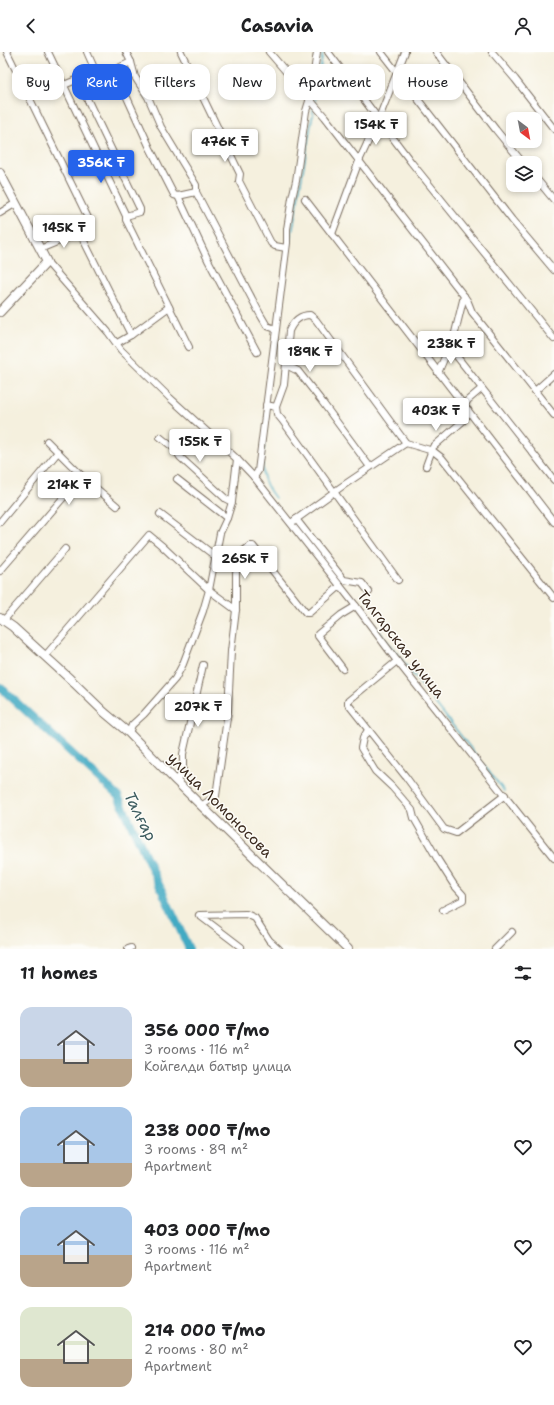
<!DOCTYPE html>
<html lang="en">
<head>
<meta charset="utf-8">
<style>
  :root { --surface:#fff; --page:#f2f2f2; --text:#202124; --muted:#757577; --accent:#2563eb }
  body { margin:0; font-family:"Shantell Sans",sans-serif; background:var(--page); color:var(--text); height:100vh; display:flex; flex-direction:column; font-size:15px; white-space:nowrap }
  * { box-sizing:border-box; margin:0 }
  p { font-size:13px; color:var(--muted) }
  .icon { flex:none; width:22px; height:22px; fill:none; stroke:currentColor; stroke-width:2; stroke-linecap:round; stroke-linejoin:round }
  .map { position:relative; height:897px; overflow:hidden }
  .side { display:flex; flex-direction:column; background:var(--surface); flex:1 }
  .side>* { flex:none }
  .top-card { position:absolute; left:12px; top:12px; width:530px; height:36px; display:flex; gap:8px }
  .needle { width:26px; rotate:148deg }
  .buttons { position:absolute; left:506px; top:60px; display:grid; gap:8px }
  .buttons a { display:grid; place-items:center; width:36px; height:36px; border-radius:8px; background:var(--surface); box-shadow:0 2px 6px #0003; font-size:20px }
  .price { position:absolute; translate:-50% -34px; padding:0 9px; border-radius:4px; background:#fff; color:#222; font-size:13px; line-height:26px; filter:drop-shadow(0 1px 2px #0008) }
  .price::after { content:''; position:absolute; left:50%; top:24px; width:12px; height:9px; margin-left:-6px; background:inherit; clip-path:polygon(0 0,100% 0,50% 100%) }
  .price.active { background:var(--accent); color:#fff }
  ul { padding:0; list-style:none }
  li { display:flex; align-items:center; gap:12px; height:100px; padding:0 20px }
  li span { display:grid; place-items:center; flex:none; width:112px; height:80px; border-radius:12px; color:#555 }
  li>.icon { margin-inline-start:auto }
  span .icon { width:48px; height:48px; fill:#fffc; stroke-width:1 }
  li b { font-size:17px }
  h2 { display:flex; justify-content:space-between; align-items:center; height:48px; padding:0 20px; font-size:17px }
  .tag { padding:0 14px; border-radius:12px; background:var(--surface); box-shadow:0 2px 6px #0003; font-size:14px; line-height:36px }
  .tag.active { background:var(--accent); color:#fff }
  header { display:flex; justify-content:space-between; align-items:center; height:52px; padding:0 20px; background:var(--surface); font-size:18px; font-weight:700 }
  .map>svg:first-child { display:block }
</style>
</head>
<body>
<header><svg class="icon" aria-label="back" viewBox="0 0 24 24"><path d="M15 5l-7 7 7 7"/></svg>Casavia<svg class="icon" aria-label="person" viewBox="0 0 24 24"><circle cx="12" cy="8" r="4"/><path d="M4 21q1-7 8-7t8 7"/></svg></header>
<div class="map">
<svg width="554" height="897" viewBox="0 0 554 897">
  <rect width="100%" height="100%" fill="#fdfcf7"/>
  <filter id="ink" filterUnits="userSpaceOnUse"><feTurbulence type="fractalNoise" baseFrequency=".025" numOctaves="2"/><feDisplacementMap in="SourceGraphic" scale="8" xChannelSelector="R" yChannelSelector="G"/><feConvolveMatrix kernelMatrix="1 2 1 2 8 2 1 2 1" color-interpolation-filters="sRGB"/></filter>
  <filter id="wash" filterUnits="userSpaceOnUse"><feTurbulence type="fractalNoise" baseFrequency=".012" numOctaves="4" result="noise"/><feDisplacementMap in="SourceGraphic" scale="16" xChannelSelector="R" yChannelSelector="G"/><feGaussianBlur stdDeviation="0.9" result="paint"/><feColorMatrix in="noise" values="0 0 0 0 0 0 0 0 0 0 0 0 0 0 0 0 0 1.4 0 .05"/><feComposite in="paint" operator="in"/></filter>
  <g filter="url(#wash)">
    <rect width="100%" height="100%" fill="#f5f0de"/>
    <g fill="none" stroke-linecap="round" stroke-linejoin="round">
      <g stroke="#43aac3" stroke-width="1.5">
        <path d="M315 49 323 0"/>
        <path d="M290 193 314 55"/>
        <path d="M265 387C262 412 258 425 275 446"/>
        <path d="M372 570 504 739"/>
      </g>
      <path stroke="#43aac3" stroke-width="8" d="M0 635 118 744 189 897"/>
    </g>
  </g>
  <g filter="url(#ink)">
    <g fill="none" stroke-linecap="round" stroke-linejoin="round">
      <defs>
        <g id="minor">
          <path d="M7 0 90 170 86 178 40 197"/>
          <path d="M48 0 126 164V168L189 295"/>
          <path d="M87 0 95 18"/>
          <path d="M126 0 131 10 135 25 148 45 161 75 196 133V140L260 262 267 274 276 277"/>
          <path d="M181 0 240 122 239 129 271 191 275 194 286 196"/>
          <path d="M269 0 325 65 464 244 468 250 472 260 554 363"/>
          <path d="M328 0 411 110 554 287"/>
          <path d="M381 0 512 168 554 218"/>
          <path d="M436 0 496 78 523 111"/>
          <path d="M492 0 515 27 554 77"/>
          <path d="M131 10 116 17 115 19 150 96 174 143 178 144 196 140"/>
          <path d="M64 33 76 28 79 30 140 157V160L126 164"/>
          <path d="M535 125 554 148"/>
          <path d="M178 144 208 208 257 300"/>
          <path d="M305 147 554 470"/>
          <path d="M0 161 16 151"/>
          <path d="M80 181 131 283 117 291"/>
          <path d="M332 182 359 109 379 66 405 0"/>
          <path d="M47 210 108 280 121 298 170 346 237 407 254 425 356 554 397 609 554 806"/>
          <path d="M464 244 451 297 554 428"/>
          <path d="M131 283 169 255"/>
          <path d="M286 313 298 319 320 347 370 415"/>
          <path d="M438 321 444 307 451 297"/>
          <path d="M535 339 554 322"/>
          <path d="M266 353 276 355 277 362 282 368 398 528"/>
          <path d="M464 354 468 348 481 337"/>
          <path d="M276 355 284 333 289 279C293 270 300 263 310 263L316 268 406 391"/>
          <path d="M160 385 175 397 180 405 226 447 232 450"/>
          <path d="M426 414 433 395 463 369 468 358"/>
          <path d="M82 424 117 454"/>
          <path d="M254 425 258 419 287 191V177L292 146 296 129 306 59 310 46 317 0"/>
          <path d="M177 427 227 466"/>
          <path d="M160 462 215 504"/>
          <path d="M296 467 344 528 362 531 369 540"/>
          <path d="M0 470 58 400"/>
          <path d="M291 471 341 435 406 391 433 399 442 406 554 546"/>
          <path d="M0 519 82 424 47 389"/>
          <path d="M4 568 65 497"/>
          <path d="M45 604 149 483 161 493 209 538 220 481 227 466 232 450 237 407"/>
          <path d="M397 609 348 649V652L406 725 444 777 456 781 505 743"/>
          <path d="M343 617 318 584V582L341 563 356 554"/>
          <path d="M368 678 363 686 361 696 375 719 392 735 412 758 414 766 438 808 454 833 463 843V848L443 858"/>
          <path d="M129 681 132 673 144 662 175 627 183 612 203 559 209 538 236 558"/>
          <path d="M176 729 183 720V702L203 613"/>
          <path d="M201 754 216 744 228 659 231 599 236 558V521L238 508 241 501 250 494H253L306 561H309L340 534"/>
          <path d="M241 895 199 863 246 862 255 866 269 888 279 897"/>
          <path d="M128 897 131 896"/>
          <path d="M495 897 512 880"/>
        </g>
        <g id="major">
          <path d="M0 121 47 210 0 260"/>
          <path d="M0 566 13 575 70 627 104 660 129 681 176 729 348 897"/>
        </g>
      </defs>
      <use href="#minor" stroke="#7c6f61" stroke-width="8"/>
      <use href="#major" stroke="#7c6f61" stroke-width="10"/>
      <use href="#minor" stroke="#fff" stroke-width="6"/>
      <use href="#major" stroke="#fff" stroke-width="8"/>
    </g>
  </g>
  <g text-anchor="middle" stroke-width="3" stroke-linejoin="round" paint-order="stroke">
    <g font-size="15" fill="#3b2a1e" stroke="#fdfcf7">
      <text transform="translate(401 592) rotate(52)" y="5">Талгарская улица</text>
      <text transform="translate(220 753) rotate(45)" y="5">улица Ломоносова</text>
    </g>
    <g font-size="16" font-style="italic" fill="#3e5d60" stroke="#fdfcf7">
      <text transform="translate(141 764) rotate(63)" y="6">Талғар</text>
    </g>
  </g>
</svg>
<div class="buttons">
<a><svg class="needle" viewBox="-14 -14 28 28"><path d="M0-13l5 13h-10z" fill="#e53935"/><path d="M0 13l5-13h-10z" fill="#757577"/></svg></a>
<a><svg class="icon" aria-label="layers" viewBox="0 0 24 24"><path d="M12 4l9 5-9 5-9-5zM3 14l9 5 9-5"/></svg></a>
</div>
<b class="price" style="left:376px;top:94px">154K ₸</b>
<b class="price" style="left:225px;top:111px">476K ₸</b>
<b class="price active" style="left:101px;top:132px">356K ₸</b>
<b class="price" style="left:64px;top:197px">145K ₸</b>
<b class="price" style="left:451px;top:313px">238K ₸</b>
<b class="price" style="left:310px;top:321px">189K ₸</b>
<b class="price" style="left:436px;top:380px">403K ₸</b>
<b class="price" style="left:200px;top:411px">155K ₸</b>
<b class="price" style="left:69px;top:454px">214K ₸</b>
<b class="price" style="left:245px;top:528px">265K ₸</b>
<b class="price" style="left:198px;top:676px">207K ₸</b>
<div class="top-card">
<a class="tag">Buy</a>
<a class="tag active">Rent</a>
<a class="tag">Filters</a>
<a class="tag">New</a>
<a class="tag">Apartment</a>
<a class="tag">House</a>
</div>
</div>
<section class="side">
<h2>11 homes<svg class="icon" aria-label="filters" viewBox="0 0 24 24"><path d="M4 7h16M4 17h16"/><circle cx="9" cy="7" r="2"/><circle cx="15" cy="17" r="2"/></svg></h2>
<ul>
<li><span style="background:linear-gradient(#c9d6e8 65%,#b9a48a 0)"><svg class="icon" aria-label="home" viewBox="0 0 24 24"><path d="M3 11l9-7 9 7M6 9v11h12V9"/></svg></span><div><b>356 000 ₸/mo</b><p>3 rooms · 116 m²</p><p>Койгелди батыр улица</p></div><svg class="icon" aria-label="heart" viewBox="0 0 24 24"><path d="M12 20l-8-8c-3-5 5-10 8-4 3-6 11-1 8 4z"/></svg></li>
<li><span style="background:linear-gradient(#a9c7e8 70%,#b9a48a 0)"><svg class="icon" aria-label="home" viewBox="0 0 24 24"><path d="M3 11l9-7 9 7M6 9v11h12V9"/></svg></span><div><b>238 000 ₸/mo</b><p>3 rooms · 89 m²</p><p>Apartment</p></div><svg class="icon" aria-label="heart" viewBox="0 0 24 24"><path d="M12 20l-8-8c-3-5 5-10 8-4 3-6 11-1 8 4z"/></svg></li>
<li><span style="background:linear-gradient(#a9c7e8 60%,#b9a48a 0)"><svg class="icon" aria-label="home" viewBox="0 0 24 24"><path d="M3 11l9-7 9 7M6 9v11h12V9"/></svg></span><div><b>403 000 ₸/mo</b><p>3 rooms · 116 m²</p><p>Apartment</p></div><svg class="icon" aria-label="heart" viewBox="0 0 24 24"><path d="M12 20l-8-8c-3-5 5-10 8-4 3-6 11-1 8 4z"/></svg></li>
<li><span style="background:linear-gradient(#dfe7d0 65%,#b9a48a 0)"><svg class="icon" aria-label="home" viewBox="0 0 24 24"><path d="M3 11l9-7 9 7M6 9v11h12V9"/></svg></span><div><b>214 000 ₸/mo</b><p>2 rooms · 80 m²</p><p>Apartment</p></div><svg class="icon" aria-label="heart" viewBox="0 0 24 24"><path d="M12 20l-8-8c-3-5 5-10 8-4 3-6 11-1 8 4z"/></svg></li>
</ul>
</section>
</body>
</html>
